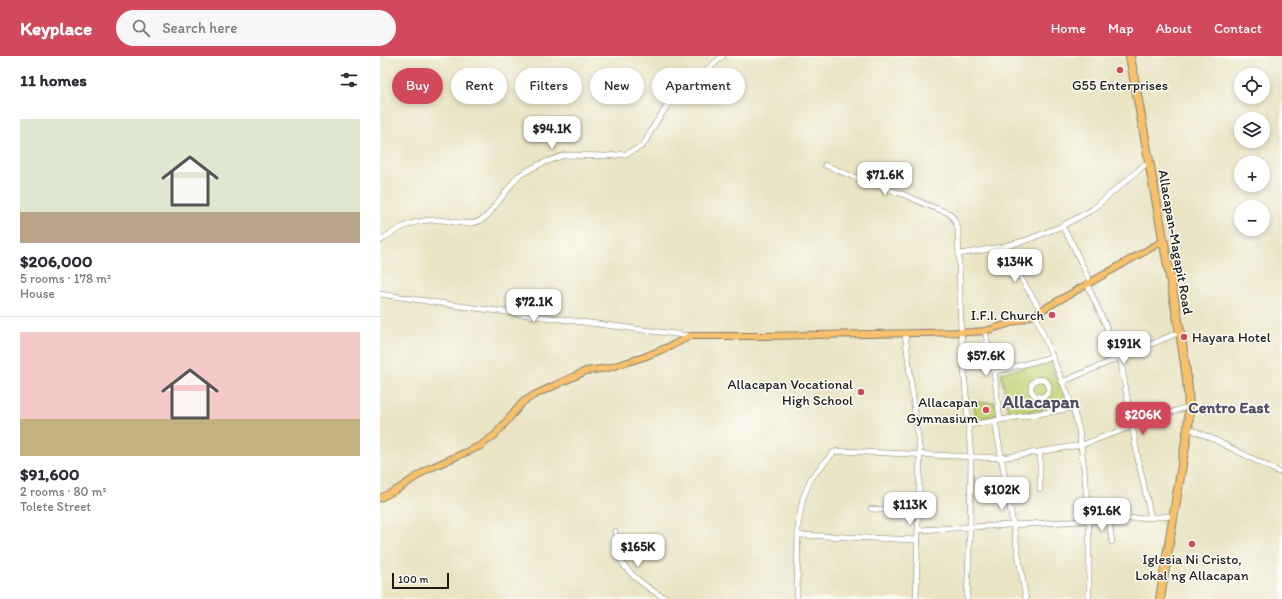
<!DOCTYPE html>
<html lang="en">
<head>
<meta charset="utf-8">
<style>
  :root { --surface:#fff; --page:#f7f7f7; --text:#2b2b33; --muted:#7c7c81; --line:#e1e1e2; --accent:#d1495b }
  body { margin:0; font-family:Itim,sans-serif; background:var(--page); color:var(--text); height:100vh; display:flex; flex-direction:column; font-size:15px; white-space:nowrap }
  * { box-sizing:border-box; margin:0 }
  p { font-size:13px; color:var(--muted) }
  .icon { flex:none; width:22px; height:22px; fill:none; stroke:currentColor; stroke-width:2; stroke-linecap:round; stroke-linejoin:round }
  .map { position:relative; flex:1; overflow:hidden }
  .panel { display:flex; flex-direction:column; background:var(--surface); width:380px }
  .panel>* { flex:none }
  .banner { position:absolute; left:12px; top:12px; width:380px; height:36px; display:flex; gap:8px }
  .controls { position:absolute; left:854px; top:12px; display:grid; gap:8px }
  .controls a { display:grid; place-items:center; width:36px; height:36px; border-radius:50%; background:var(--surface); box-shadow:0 2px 6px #0003; font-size:20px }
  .scale { position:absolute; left:12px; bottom:10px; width:57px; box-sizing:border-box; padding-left:4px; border:2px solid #1c1c1c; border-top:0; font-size:11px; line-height:14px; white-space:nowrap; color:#1c1c1c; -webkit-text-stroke:3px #fdfcf7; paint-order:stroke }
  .price { position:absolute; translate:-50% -34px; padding:0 9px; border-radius:8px; background:#fff; color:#222; font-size:13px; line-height:26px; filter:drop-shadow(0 1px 2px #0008) }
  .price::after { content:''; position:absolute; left:50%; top:24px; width:12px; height:9px; margin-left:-6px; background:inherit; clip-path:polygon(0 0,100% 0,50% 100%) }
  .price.on { background:var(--accent); color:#fff }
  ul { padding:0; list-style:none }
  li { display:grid; align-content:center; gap:8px; height:212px; padding:0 20px }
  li+li { border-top:1px solid var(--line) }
  li span { display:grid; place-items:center; height:124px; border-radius:0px; color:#555 }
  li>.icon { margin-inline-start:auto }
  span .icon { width:72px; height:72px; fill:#fffc; stroke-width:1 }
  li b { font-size:17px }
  h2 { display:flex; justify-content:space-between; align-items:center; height:48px; padding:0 20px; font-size:17px }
  .tag { padding:0 14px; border-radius:18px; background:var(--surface); box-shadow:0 2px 6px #0003; font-size:14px; line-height:36px }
  .tag.on { background:var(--accent); color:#fff }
  header { display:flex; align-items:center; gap:24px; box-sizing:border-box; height:56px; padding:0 20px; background:var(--accent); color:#fff }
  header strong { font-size:19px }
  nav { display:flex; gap:22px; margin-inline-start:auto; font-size:14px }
  .search { width:280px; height:36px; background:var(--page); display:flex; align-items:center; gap:10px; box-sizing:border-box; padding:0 14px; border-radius:22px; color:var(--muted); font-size:15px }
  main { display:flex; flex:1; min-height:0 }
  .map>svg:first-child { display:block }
</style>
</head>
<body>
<header>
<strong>Keyplace</strong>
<div class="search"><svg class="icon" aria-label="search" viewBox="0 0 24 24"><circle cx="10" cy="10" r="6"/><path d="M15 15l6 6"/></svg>Search here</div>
<nav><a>Home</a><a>Map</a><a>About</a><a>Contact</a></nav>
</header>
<main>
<section class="panel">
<h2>11 homes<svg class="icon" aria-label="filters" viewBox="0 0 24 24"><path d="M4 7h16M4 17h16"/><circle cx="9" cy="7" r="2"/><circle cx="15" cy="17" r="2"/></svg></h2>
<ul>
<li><span style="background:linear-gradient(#dfe7d0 75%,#b9a48a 0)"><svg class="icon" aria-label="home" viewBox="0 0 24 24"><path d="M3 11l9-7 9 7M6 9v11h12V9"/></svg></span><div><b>$206,000</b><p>5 rooms · 178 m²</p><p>House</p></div></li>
<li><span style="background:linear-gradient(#f6c9c9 70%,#c2b280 0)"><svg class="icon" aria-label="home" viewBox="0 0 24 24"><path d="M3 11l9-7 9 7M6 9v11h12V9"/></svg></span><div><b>$91,600</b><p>2 rooms · 80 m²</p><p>Tolete Street</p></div></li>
</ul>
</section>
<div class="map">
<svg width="902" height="543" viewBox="0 0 902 543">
  <rect width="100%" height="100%" fill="#fdfcf7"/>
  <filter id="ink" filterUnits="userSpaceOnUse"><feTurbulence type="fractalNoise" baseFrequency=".025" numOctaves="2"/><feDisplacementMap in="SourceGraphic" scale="8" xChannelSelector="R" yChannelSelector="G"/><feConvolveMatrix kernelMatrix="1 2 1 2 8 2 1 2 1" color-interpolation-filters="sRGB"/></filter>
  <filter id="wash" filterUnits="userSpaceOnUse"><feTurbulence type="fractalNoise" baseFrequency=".012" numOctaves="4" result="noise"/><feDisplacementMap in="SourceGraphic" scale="16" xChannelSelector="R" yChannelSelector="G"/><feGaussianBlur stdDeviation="0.9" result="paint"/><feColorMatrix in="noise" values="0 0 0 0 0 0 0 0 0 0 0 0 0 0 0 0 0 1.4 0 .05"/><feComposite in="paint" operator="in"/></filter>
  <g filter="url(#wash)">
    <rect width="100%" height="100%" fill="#eae4c4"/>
    <g fill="#c1d174" stroke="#6e7648">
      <path d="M670 305 687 346 686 349 684 351 629 358 621 317Z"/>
      <path d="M615 346V349H618V358H616V361L595 362 594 347Z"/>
    </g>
  </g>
  <g filter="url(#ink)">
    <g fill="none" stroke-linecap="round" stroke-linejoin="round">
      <defs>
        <g id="minor">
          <path d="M445 109 484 125 525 139 547 149 569 157 574 163 578 173 581 276 591 401 590 471 587 543"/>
          <path d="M682 170 693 189 710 226"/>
          <path d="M0 185C16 173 31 165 51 164 72 162 90 176 108 159L138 120 160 108 185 99 227 100 246 98 262 90 265 86 275 68 291 44 343 0"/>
          <path d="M622 191 661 255"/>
          <path d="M579 198 622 191 647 184 682 170 712 154 768 106"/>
          <path d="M707 228 740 301 758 403 771 462"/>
          <path d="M0 238 80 250 310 280"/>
          <path d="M655 258 693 352 699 374 704 413 709 465V543"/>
          <path d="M605 275 614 316 620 364"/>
          <path d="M525 277 540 398 536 543"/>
          <path d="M614 316 672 301"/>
          <circle cx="660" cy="332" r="9"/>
          <path d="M682 326 800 276"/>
          <path d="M615 365 646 543"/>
          <path d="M589 369 693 352"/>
          <path d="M808 372 831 382 899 416"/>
          <path d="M660 396V433"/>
          <path d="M491 453 538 455"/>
          <path d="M729 464 732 486"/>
          <path d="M538 474 795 460"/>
          <path d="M235 475C235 485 235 495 240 503 246 517 275 538 288 543"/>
          <path d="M419 479 538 484"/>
          <path d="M417 543 418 469 423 442 431 422 454 396 461 395 621 402 701 389 809 350"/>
        </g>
        <path id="major" d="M0 442 18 433 48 413 100 390 115 379 143 346 154 339 206 315 228 312 264 301 293 289 310 280H384L592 276 605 275 615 272 643 263 655 258 783 185"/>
        <path id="highway" d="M750 0 800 276C805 308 811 340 808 372L780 543"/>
      </defs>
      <use href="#minor" stroke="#838070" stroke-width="6"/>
      <use href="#major" stroke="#838070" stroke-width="8"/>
      <use href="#highway" stroke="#838070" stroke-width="10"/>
      <use href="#minor" stroke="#fff" stroke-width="5"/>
      <use href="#major" stroke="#f7c06c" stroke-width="6"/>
      <use href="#highway" stroke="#f7c06c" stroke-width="8"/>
    </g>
  </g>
  <g fill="#d1495b" stroke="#fdfcf7" stroke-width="1.5">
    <circle cx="740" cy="14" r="4"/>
    <circle cx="672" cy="259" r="4"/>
    <circle cx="804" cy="281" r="4"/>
    <circle cx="481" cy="336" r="4"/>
    <circle cx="606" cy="354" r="4"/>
    <circle cx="812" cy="488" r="4"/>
  </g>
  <g text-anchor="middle" stroke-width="3" stroke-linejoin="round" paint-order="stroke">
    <g font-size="14" fill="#1c1c1c" stroke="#fdfcf7" text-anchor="end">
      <text x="740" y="34" text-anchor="middle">G55 Enterprises</text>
      <text x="664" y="264">I.F.I. Church</text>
      <text x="812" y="286" text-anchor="start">Hayara Hotel</text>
      <text x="473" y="333">Allacapan Vocational<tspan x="473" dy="16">High School</tspan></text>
      <text x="598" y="351">Allacapan<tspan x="598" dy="16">Gymnasium</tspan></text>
      <text x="812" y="508" text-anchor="middle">Iglesia Ni Cristo,<tspan x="812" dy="16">Lokal ng Allacapan</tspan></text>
    </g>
    <g font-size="14" fill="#1c1c1c" stroke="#fdfcf7">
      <text transform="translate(796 186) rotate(80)" y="5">Allacapan-Magapit Road</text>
    </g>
    <g font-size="16" font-weight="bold" fill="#514e64" stroke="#fdfcf7">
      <text x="849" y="357">Centro East</text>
    </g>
    <g font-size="18" font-weight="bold" fill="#514e64" stroke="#fdfcf7">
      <text x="661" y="352">Allacapan</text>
    </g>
  </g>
</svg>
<div class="controls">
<a><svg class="icon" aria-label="locate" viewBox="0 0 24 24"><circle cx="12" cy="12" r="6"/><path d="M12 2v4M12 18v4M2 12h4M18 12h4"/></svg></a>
<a><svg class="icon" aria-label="layers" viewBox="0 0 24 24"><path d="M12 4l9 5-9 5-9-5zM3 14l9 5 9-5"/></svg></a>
<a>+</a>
<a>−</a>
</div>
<div class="scale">100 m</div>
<b class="price" style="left:172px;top:94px">$94.1K</b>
<b class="price" style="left:505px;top:140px">$71.6K</b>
<b class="price" style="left:635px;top:227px">$134K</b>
<b class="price" style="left:154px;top:267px">$72.1K</b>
<b class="price" style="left:744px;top:309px">$191K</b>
<b class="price" style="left:606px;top:321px">$57.6K</b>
<b class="price on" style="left:763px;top:380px">$206K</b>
<b class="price" style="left:622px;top:455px">$102K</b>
<b class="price" style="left:530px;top:470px">$113K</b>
<b class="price" style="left:722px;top:476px">$91.6K</b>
<b class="price" style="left:258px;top:512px">$165K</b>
<div class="banner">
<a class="tag on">Buy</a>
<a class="tag">Rent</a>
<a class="tag">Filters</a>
<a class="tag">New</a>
<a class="tag">Apartment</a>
</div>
</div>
</main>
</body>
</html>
